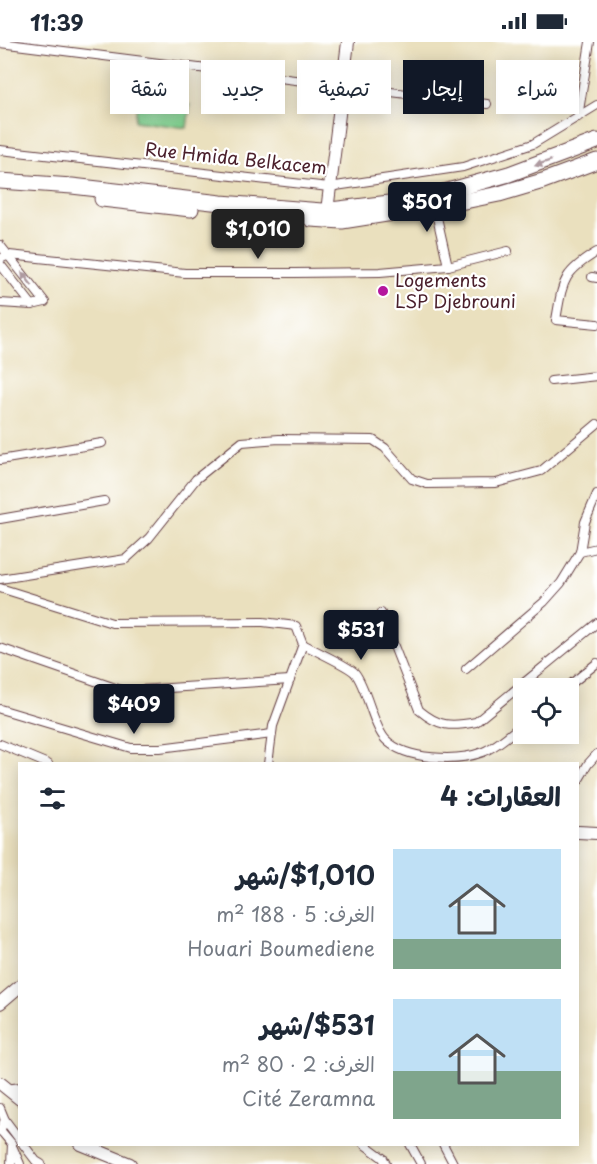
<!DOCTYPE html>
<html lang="ar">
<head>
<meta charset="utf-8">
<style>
  :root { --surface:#fff; --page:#f6f6f7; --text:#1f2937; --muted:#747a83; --accent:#111827 }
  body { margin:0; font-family:"Playpen Sans","Playpen Sans Arabic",sans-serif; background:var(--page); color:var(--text); direction:rtl; height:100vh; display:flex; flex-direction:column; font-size:22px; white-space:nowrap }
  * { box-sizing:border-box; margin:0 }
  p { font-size:20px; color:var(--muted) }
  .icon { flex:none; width:33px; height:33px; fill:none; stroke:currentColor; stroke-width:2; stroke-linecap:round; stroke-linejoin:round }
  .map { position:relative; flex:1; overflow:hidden; direction:ltr }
  .sheet { position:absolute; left:18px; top:720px; width:561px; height:384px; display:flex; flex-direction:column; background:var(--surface); border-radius:0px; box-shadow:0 3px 15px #0003; direction:rtl }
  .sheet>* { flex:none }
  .banner { position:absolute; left:18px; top:18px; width:561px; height:54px; direction:rtl; display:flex; gap:12px }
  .controls { position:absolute; left:513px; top:636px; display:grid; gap:12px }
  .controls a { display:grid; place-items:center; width:66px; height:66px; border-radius:0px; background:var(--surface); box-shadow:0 3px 15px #0003; font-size:30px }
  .price { position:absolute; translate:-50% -51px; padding:0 14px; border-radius:6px; background:var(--accent); color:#fff; font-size:20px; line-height:39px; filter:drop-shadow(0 2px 3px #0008) }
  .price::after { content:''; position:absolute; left:50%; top:36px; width:18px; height:14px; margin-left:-9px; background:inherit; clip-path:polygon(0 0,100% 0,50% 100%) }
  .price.active { background:#222; color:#fff }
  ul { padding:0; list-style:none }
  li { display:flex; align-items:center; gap:18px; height:150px; padding:0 18px }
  li span { display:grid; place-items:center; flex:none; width:168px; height:120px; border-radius:0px; color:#555 }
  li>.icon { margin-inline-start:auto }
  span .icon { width:72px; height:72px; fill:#fffc; stroke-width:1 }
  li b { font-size:26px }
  h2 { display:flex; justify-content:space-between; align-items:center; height:72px; padding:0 18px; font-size:26px }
  .tag { padding:0 21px; border-radius:0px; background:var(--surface); box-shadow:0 3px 15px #0003; font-size:21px; line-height:54px }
  .tag.active { background:var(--accent); color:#fff }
  .status { display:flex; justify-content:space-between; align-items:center; height:42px; padding:0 30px; background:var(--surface); direction:ltr }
  .status svg { height:16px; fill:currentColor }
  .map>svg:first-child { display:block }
</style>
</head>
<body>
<div class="status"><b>11:39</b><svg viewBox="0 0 49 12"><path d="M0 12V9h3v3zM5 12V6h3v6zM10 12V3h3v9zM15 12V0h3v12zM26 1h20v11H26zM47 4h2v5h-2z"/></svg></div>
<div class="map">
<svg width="597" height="1122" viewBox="0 0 597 1122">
  <rect width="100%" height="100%" fill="#fff"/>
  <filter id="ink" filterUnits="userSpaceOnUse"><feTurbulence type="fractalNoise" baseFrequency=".0167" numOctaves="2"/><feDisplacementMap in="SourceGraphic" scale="12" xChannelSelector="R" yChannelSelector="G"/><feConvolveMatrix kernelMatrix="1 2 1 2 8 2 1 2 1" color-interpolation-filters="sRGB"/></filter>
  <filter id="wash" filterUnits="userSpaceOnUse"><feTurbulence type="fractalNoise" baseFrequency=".008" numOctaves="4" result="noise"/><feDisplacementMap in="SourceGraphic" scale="24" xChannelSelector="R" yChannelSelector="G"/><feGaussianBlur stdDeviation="1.35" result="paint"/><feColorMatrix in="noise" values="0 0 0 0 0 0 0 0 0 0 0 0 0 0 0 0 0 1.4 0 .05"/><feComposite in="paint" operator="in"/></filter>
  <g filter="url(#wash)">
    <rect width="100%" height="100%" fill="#eae0be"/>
    <path fill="#81d190" stroke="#66785e" stroke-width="1.5" d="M138 56 190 63 187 86 135 79Z"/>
  </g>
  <g filter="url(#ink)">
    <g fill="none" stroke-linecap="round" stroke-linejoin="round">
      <defs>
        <g id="street">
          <path d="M0 1 487 62"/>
          <path d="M578 75 590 0"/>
          <path d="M0 108 329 145 463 125 533 102 597 63"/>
          <path d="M434 162 448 224"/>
          <path d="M0 203 45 260 32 263 0 261"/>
          <path d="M597 210C562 231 563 239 556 278L597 282"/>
          <path d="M0 217 9 213 185 231H295L380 230 448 224 508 209"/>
          <path d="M0 222 32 263"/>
          <path d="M592 235 597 236"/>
          <path d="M551 339 597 334"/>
          <path d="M0 418 102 401"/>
          <path d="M0 477 104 459"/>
          <path d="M580 510 585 480 597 452"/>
          <path d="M0 537 126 517 149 496 196 437 242 400 279 397 373 398 385 406 412 437 427 442 496 441 541 429 597 382"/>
          <path d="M0 546 112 581 263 580 296 584 303 602"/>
          <path d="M381 571 419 668C439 685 451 685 476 680L597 581"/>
          <path d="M0 606 124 649 290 638"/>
          <path d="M466 627 544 560 561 541 580 510 597 506"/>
          <path d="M566 646 597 621"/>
          <path d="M0 667 131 706H160L272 692"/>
          <path d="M0 702 48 722"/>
          <path d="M268 722 273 684 303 602C313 608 349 624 355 631 367 646 373 685 386 698 406 718 457 720 483 710 498 704 511 691 524 681"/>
          <path d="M578 739 588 722 597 712"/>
          <path d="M7 1047 20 1045"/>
          <path d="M0 1066 5 1078 0 1089"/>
          <path d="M5 1078 20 1098"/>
          <path d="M1 1089 12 1102 11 1122"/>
          <path d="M23 1102 36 1119 41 1122"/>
          <path d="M364 1102 383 1116 386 1122"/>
          <path d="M410 1102 421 1122"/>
          <path d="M443 1102 453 1121"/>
          <path d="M13 1106 20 1122"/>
        </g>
        <g id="secondary">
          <path d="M326 177 348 0"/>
          <path d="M578 790 597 791"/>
          <path d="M0 961 20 944"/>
          <path d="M0 1041 20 1057"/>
          <path d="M81 1102 130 1122"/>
        </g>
        <g id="highway">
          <path d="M0 139 72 144 221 161 322 169 415 158 509 132 597 99"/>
          <path d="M102 157 191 167"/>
          <path d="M233 172 284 176"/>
          <path d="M311 177 342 179 450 162 499 152 543 139 597 119"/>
        </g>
      </defs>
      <use href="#street" stroke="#623c41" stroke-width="10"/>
      <use href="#secondary" stroke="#623c41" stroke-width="14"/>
      <use href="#highway" stroke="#623c41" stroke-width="17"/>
      <use href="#street" stroke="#fff" stroke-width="8"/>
      <use href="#secondary" stroke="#fff" stroke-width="12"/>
      <use href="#highway" stroke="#fff" stroke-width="15"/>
    </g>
    <defs><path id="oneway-solid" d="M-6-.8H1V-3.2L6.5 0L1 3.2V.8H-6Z" transform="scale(1.5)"/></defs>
    <g fill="#ae9aa0">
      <use href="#oneway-solid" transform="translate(543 121) rotate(161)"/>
      <use href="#oneway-solid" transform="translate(27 237) rotate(-128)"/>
    </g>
  </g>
  <circle fill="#b5179e" stroke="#fff" stroke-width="2" cx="383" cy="249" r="6"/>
  <g text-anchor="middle" stroke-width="4.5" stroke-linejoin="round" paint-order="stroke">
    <g font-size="18" fill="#4a1f2b" stroke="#fff">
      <text transform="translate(236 117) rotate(6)" y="6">Rue Hmida Belkacem</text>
    </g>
    <g font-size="18" fill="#4a1f2b" stroke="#fff" text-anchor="start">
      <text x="395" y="245">Logements<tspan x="395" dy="21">LSP Djebrouni</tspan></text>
    </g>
  </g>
</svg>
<div class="controls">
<a><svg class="icon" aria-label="locate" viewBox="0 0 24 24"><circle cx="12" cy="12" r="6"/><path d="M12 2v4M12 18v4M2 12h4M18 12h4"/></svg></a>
</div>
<b class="price" style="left:427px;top:191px">$501</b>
<b class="price active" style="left:258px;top:218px">$1,010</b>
<b class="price" style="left:361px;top:619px">$531</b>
<b class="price" style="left:134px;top:693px">$409</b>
<div class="banner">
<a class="tag">شراء</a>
<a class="tag active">إيجار</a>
<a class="tag">تصفية</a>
<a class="tag">جديد</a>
<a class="tag">شقة</a>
</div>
<section class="sheet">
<h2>العقارات: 4<svg class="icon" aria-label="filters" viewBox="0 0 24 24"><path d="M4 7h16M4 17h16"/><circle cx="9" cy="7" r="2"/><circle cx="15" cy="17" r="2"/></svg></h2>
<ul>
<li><span style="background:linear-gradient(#bfe0f5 75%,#7fa58c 0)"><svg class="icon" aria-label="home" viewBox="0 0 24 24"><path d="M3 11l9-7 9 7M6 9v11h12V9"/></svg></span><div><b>$1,010/شهر</b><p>الغرف: 5 · 188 m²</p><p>Houari Boumediene</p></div></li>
<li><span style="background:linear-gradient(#bfe0f5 60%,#7fa58c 0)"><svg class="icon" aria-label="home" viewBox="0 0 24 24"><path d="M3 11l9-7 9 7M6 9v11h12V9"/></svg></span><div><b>$531/شهر</b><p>الغرف: 2 · 80 m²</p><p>Cité Zeramna</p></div></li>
</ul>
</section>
</div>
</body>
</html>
